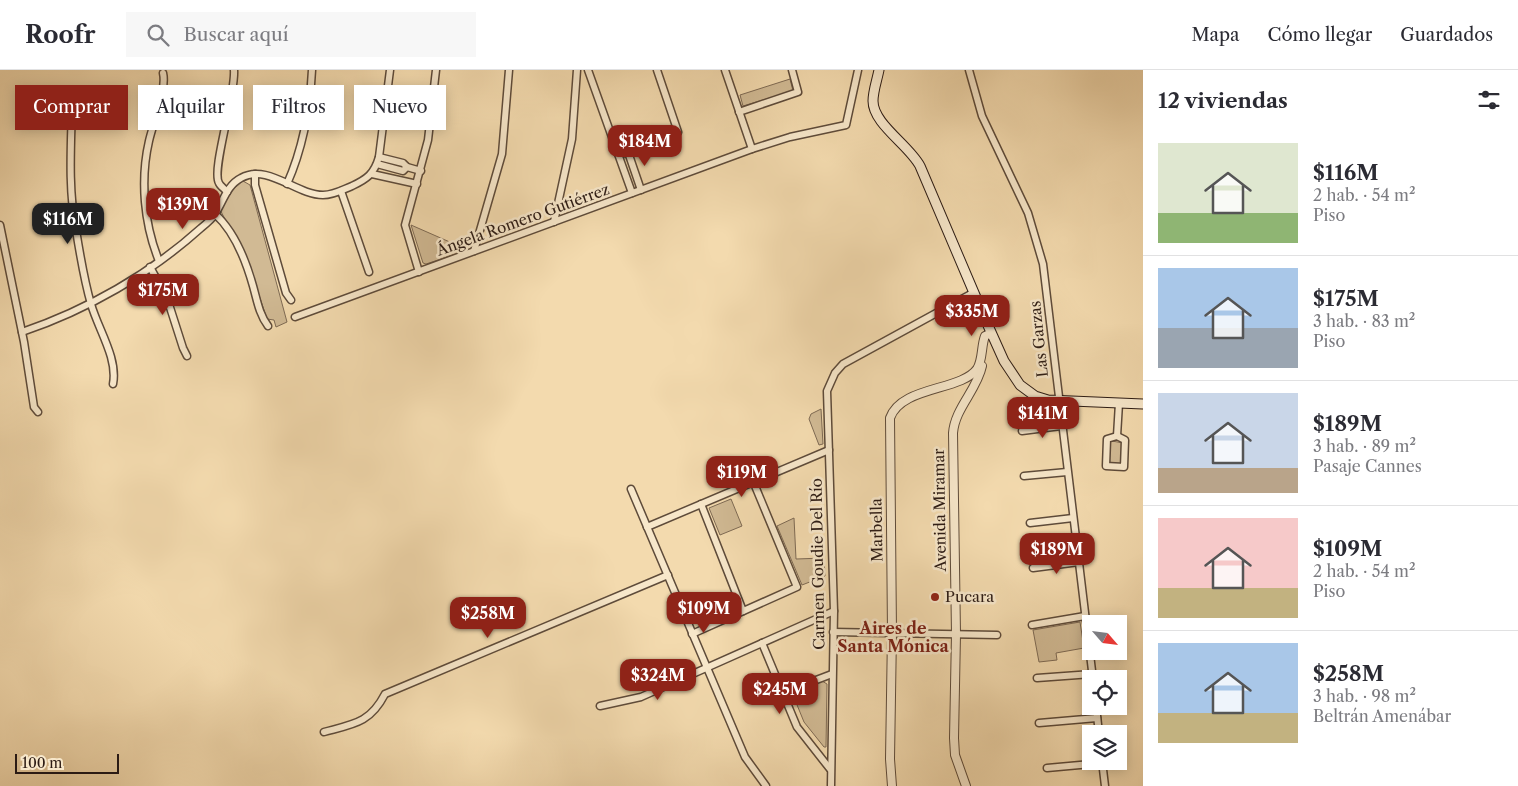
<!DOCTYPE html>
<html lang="es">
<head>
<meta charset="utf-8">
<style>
  :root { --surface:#fff; --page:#f7f7f7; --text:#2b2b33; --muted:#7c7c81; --line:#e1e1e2; --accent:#8f2418 }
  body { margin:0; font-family:"Libre Caslon Text",serif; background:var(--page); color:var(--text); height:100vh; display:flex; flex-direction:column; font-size:19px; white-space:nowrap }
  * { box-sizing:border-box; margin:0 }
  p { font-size:16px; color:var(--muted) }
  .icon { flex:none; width:28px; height:28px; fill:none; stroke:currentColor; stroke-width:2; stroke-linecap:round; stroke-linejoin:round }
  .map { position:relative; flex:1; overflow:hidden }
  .panel { display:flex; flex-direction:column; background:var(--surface); width:375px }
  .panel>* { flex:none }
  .top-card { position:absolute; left:15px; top:15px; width:475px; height:45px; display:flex; gap:10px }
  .needle { width:32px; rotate:118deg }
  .controls { position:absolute; left:1082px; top:545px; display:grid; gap:10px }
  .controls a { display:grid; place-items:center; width:45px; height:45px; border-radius:0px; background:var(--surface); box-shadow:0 2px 12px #0003; font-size:25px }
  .scale { position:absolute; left:15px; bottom:12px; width:104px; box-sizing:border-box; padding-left:5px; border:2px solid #2c1b14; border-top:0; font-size:14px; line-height:18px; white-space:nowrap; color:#2c1b14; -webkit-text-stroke:4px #f7e7ca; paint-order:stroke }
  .price { position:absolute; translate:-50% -42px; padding:0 11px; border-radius:10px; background:var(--accent); color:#fff; font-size:16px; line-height:32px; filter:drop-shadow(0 1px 2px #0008) }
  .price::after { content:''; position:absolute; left:50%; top:30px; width:15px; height:11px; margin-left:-8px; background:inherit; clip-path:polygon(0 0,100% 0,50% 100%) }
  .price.active { background:#222; color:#fff }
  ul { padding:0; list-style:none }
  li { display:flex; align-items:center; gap:15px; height:125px; padding:0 15px }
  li+li { border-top:1px solid var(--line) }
  li span { display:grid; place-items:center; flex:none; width:140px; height:100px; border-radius:0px; color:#555 }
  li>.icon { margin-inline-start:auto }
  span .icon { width:60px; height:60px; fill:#fffc; stroke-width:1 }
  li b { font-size:21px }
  h2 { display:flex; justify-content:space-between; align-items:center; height:60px; padding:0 15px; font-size:21px }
  .pill { padding:0 18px; border-radius:0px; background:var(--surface); box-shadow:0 2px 12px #0003; font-size:18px; line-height:45px }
  .pill.active { background:var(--accent); color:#fff }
  header { display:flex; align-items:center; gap:30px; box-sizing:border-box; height:70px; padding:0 25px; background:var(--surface); border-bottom:1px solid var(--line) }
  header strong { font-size:24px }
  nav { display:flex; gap:28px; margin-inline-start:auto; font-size:18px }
  .search { width:350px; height:45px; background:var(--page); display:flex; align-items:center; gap:12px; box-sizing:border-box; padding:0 18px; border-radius:0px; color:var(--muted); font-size:19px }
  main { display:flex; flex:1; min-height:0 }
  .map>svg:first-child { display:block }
</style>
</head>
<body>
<header>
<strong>Roofr</strong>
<div class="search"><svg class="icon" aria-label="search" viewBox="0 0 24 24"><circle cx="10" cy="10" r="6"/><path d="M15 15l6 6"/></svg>Buscar aquí</div>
<nav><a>Mapa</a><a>Cómo llegar</a><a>Guardados</a></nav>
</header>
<main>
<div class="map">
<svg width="1143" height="716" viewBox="0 0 1143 716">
  <rect width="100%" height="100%" fill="#f3daae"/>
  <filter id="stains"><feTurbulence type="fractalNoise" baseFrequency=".004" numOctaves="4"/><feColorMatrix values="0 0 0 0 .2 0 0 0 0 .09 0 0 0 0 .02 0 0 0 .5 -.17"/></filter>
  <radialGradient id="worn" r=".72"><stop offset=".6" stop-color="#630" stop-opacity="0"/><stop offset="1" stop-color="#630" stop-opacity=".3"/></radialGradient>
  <g fill="#d1ba94" stroke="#7e6a54">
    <path d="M790 9 793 21 743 36 740 25Z"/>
    <path d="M243 111 250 115 287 252 276 257 274 250 267 249 246 186 220 140 230 122Z"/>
    <path d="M411 155 468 180 426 194 423 193Z"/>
    <path d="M821 339 823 374 819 375 809 349 811 344Z"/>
    <path d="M1112 371 1123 373V392L1120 394H1111L1109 392V372Z"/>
    <path d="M731 429 742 456 720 465 709 438Z"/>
    <path d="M794 448 796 489 824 488 825 506 802 515 777 456Z"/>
    <path d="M1080 552 1084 578 1056 583 1057 590 1039 592 1033 560Z"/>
    <path d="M822 611 827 614 826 677H824L804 652 793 625 795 622Z"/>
  </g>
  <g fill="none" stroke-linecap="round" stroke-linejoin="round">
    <defs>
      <g id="minor">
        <path d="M588 0 632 123"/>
        <path d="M725 0 752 79"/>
        <path d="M969 0 982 46 1028 143 1043 194 1093 609"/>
        <path d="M68 28 72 35C71 77 68 118 76 160 80 185 84 210 91 234 98 259 118 288 113 314"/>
        <path d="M739 42 798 22 792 0"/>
        <path d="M628 82 641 120"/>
        <path d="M619 85 678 62 657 0"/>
        <path d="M379 87 403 93 407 97 421 101"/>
        <path d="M377 94 403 101 407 97"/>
        <path d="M255 104V115L286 223 291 230"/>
        <path d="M372 104 417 114"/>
        <path d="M287 114C303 78 310 39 312 0"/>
        <path d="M341 121 369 202"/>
        <path d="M227 122C225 119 220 116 219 113 211 100 236 25 234 0"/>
        <path d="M215 144C235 162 246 191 253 216 257 230 259 244 268 256"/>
        <path d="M554 152 572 69 577 0"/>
        <path d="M0 155 24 272 34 337 38 342"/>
        <path d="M474 181 502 84 509 0"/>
        <path d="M159 191C144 154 140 110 149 71 153 53 167 20 163 3"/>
        <path d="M150 197 167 228 183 278 187 286"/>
        <path d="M419 202 405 155 428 70 436 0"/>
        <path d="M295 247 752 79 790 67 846 55 858 0"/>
        <path d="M22 262C87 240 150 204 201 158 206 154 212 149 215 144 223 132 227 115 241 108 268 93 296 125 323 125 334 125 342 120 352 116 367 109 374 104 379 87L390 0"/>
        <path d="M1022 361 1061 356"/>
        <path d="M1117 366 1125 370 1124 397 1106 396 1107 369Z"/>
        <path d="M1117 366 1119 333"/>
        <path d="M1024 406 1067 402"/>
        <path d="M631 419 745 687 766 716"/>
        <path d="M701 434 743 541"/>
        <path d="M1030 453 1073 448"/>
        <path d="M647 457 829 380"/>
        <path d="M1033 498 1079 492"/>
        <path d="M1032 555 1085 546"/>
        <path d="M833 562 997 565"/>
        <path d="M692 564 797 517 753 411"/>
        <path d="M762 573 797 657 830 699"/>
        <path d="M1037 608 1092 604"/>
        <path d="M782 623 832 604"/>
        <path d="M600 636 641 627 834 541"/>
        <path d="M1096 636 1099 664"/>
        <path d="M1039 653 1097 648"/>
        <path d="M324 662C354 654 370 653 385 624L668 505"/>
        <path d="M1102 691 1105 716"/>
        <path d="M1047 698 1102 693"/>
        <path d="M831 716 834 541 827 321 835 303 843 294 973 223"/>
      </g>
      <g id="tertiary">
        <path d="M892 716 890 689 892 563 890 348C901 316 961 321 977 299 983 290 981 276 985 266L991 263"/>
        <path d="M966 716 955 685 954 668 956 564 953 363C955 338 977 320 982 296"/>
      </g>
      <path id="secondary" d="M879 0C877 10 873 21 873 31 873 54 909 75 920 96L986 251 1004 291 1020 315 1035 326 1048 330 1143 334"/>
    </defs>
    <use href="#minor" stroke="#5e4b3a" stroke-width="9"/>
    <use href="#tertiary" stroke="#5e4b3a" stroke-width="10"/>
    <use href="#secondary" stroke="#2c1b14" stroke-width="11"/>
    <use href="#minor" stroke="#f7e7ca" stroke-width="6"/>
    <use href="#tertiary" stroke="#f7e7ca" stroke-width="8"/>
    <use href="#secondary" stroke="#f7e7ca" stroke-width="9"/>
  </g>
  <circle fill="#8f2418" stroke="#f7e7ca" stroke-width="2" cx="935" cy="527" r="5"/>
  <g text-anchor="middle" stroke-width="5" stroke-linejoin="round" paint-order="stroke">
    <g font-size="15" fill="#2c1b14" stroke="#f7e7ca">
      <text transform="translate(523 150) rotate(-20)" y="5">Ángela Romero Gutiérrez</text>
      <text transform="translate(1039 269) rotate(-96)" y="5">Las Garzas</text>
      <text transform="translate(940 440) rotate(-91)" y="5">Avenida Miramar</text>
      <text transform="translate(877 460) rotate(-91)" y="5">Marbella</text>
      <text transform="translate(818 494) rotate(-91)" y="5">Carmen Goudie Del Río</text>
    </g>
    <g font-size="15" fill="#2c1b14" stroke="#f7e7ca" text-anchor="start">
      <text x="945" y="532">Pucara</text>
    </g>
    <g font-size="16" font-weight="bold" fill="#7a1f14" stroke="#f7e7ca">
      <text x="893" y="564">Aires de<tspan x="893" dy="18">Santa Mónica</tspan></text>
    </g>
  </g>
  <rect width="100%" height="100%" filter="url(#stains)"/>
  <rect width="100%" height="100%" fill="url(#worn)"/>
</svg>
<div class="controls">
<a><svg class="needle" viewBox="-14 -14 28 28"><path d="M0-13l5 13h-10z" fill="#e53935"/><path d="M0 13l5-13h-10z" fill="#7c7c81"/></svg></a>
<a><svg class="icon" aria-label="locate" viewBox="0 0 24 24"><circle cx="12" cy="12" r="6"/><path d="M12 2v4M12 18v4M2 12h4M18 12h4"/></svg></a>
<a><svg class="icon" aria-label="layers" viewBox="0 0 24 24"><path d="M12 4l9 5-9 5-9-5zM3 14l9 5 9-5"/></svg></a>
</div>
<div class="scale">100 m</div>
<b class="price" style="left:645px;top:97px">$184M</b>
<b class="price" style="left:183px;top:160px">$139M</b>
<b class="price active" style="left:68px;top:175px">$116M</b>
<b class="price" style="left:163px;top:246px">$175M</b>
<b class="price" style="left:972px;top:267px">$335M</b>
<b class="price" style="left:1043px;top:369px">$141M</b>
<b class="price" style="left:742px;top:428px">$119M</b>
<b class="price" style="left:1057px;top:505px">$189M</b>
<b class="price" style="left:704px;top:564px">$109M</b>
<b class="price" style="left:488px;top:569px">$258M</b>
<b class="price" style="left:658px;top:631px">$324M</b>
<b class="price" style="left:780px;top:645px">$245M</b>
<div class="top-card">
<a class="pill active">Comprar</a>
<a class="pill">Alquilar</a>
<a class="pill">Filtros</a>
<a class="pill">Nuevo</a>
</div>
</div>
<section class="panel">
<h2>12 viviendas<svg class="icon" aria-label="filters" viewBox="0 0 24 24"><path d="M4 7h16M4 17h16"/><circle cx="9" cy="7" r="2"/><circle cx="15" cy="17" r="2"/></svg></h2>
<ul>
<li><span style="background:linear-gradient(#dfe7d0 70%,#8fb573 0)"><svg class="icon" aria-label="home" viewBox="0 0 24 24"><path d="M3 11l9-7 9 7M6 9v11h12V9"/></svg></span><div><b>$116M</b><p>2 hab. · 54 m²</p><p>Piso</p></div></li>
<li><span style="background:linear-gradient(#a9c7e8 60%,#9aa5b1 0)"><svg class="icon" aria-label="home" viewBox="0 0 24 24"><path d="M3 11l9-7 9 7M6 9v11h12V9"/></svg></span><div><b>$175M</b><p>3 hab. · 83 m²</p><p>Piso</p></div></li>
<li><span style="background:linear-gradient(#c9d6e8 75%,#b9a48a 0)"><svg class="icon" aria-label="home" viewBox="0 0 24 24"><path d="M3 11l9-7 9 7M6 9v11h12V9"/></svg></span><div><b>$189M</b><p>3 hab. · 89 m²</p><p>Pasaje Cannes</p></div></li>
<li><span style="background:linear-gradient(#f6c9c9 70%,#c2b280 0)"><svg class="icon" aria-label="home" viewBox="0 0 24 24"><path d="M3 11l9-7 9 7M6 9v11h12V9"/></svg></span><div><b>$109M</b><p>2 hab. · 54 m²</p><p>Piso</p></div></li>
<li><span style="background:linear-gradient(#a9c7e8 70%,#c2b280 0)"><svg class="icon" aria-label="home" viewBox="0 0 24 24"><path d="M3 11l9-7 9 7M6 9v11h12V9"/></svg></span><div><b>$258M</b><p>3 hab. · 98 m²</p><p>Beltrán Amenábar</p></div></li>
</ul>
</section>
</main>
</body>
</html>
